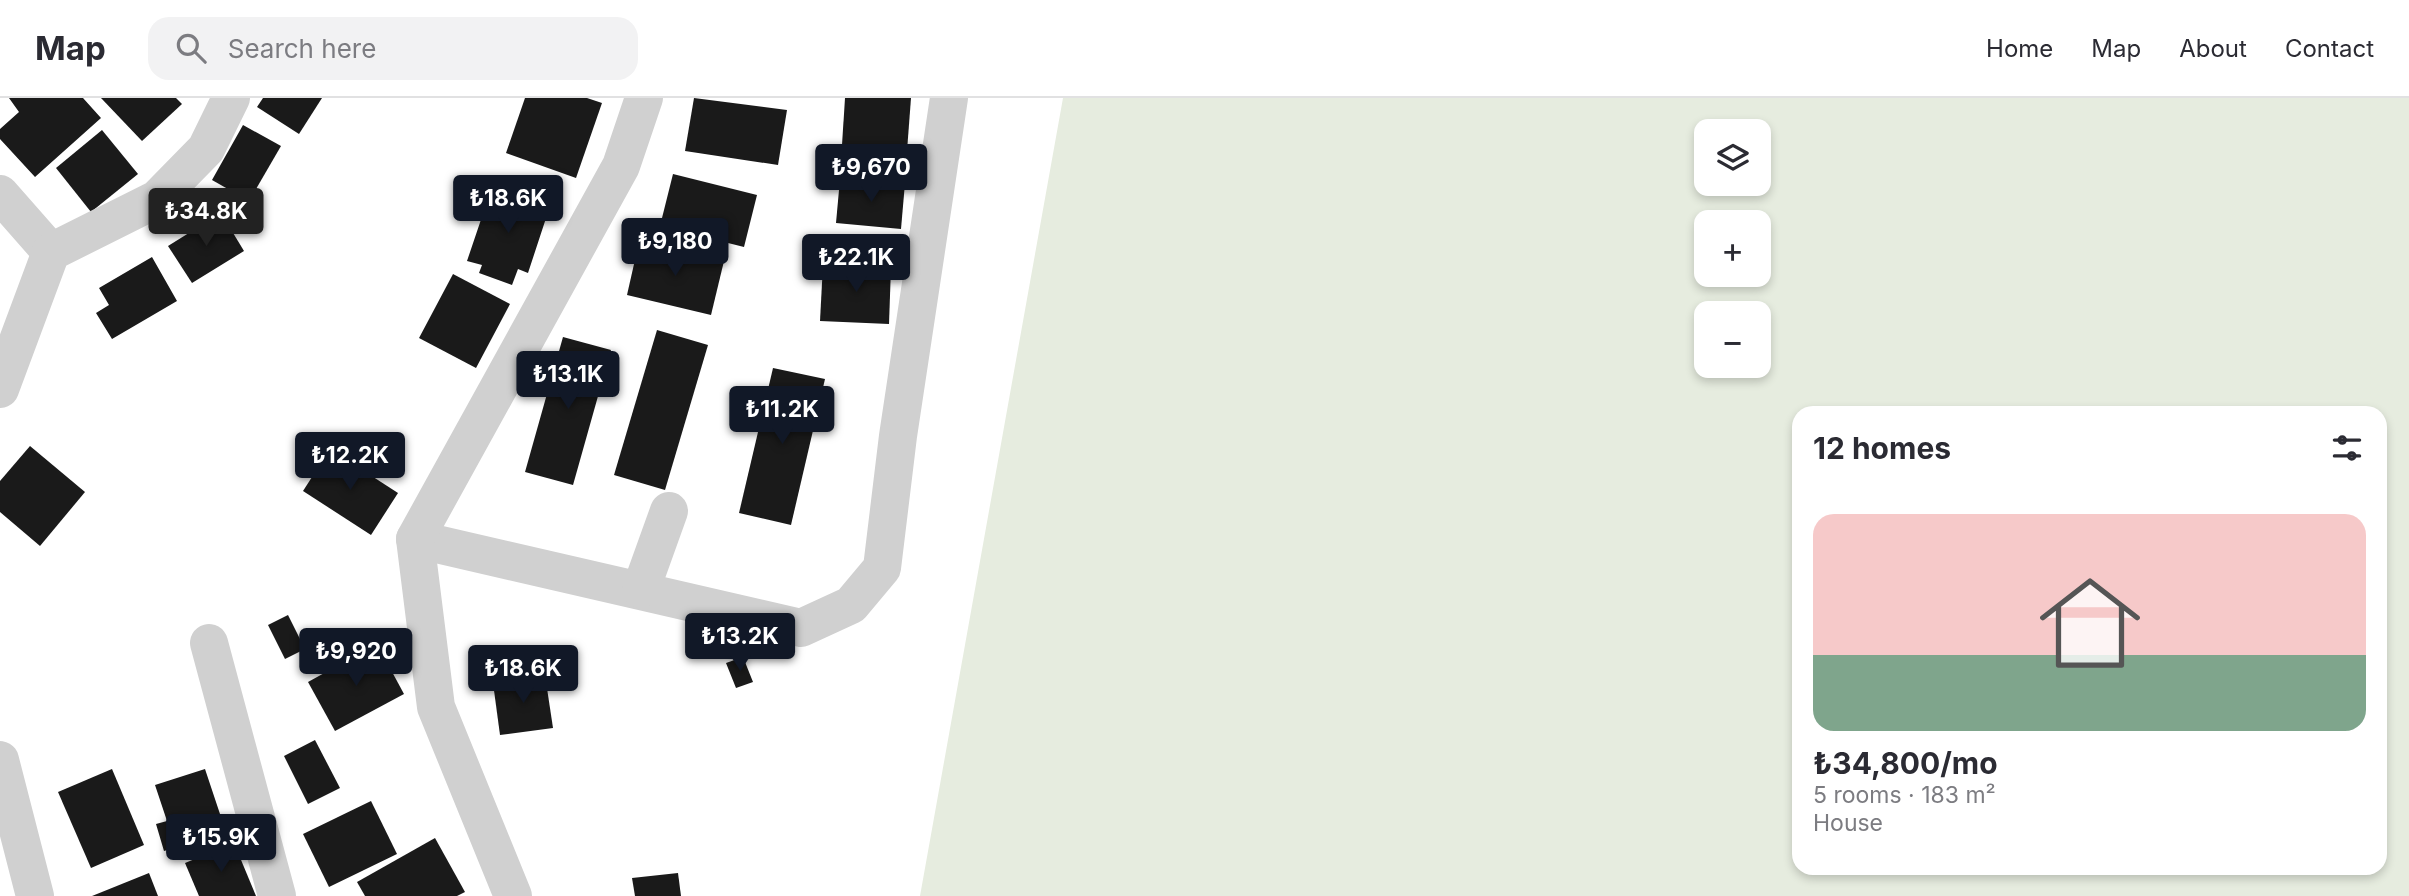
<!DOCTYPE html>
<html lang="en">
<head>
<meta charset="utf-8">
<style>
  :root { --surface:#fff; --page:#f2f2f3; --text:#2b2b33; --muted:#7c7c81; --line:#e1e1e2; --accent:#111827 }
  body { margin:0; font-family:Inter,sans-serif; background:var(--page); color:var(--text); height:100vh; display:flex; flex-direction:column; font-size:26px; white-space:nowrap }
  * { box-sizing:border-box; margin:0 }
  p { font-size:23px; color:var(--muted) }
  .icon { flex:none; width:38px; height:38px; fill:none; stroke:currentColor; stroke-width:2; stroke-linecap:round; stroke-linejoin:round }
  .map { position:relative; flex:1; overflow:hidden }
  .panel { position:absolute; left:1792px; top:308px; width:595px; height:469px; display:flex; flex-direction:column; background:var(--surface); border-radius:21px; box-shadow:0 4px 10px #0003 }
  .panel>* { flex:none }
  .fabs { position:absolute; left:1694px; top:21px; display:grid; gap:14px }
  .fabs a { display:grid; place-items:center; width:77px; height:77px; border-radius:14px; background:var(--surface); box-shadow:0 4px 10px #0003; font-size:35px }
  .price { position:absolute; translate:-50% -60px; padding:0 16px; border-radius:7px; background:var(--accent); color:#fff; font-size:23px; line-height:46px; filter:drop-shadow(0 2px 4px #0008) }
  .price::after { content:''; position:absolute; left:50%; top:42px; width:21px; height:16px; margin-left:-10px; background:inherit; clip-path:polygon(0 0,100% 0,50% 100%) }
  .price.on { background:#222; color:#fff }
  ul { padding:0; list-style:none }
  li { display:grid; align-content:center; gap:14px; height:371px; padding:0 21px }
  li span { display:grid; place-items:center; height:217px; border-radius:21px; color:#555 }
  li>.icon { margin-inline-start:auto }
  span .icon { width:126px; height:126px; fill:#fffc; stroke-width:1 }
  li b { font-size:30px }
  h2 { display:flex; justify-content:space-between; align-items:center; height:84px; padding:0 21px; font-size:30px }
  header { display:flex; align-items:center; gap:42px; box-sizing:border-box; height:98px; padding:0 35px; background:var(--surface); border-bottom:2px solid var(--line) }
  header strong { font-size:33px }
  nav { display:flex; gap:38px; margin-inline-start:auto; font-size:24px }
  .search { width:490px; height:63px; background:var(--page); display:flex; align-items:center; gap:18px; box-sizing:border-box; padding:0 24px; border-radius:21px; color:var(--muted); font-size:26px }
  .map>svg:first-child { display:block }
</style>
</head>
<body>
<header>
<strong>Map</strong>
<div class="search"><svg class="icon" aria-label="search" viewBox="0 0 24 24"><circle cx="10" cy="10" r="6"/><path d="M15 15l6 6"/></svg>Search here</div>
<nav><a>Home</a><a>Map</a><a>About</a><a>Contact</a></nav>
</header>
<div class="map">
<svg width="2409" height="798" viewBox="0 0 2409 798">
  <rect width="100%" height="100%" fill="#fff"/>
  <path fill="#e6ecdf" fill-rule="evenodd" d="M1063 0H2409V798H920ZM1706 33H1759V86H1706ZM1706 124H1759V177H1706ZM1706 215H1759V268H1706ZM1799 315H2380V770H1799Z"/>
  <g fill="#1a1a1a">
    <path d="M9 0H83L101 20 35 79 0 41V31L19 14Z"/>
    <path d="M101 0H176L182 6 142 43Z"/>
    <path d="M263 0H322L299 36 257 9Z"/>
    <path d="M525 0H587L602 5 576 80 506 55Z"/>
    <path d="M694 0 787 12 778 67 685 53Z"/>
    <path d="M845 0H911L907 53 842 47Z"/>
    <path d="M243 27 281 48 249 103 212 82Z"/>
    <path d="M102 32 138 76 91 114 56 70Z"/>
    <path d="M673 76 757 97 744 149 660 128Z"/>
    <path d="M840 81 905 85 901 131 836 125Z"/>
    <path d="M492 89 550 108 528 175 518 171 512 187 479 175 482 167 467 163Z"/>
    <path d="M221 115 244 153 192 185 168 148Z"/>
    <path d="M639 144 724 163 711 217 627 197Z"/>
    <path d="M152 159 177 203 112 241 96 215 109 207 99 190Z"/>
    <path d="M823 166 891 169 889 226 820 223Z"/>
    <path d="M453 176 510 206 476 270 419 240Z"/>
    <path d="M657 232 708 247 665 392 614 377Z"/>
    <path d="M563 239 611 252 573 387 525 374Z"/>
    <path d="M773 270 825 281 791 427 739 415Z"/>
    <path d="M30 348 85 394 40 448 0 414V383Z"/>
    <path d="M330 351 398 395 371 437 303 393Z"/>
    <path d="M288 517 305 551 285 561 268 527Z"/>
    <path d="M377 546 404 596 335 633 308 584Z"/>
    <path d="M743 559 753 584 736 590 726 565Z"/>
    <path d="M545 577 553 630 500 637 493 585Z"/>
    <path d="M315 642 340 690 308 706 284 658Z"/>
    <path d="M112 671 144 747 91 770 58 694Z"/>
    <path d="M205 671 226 734 164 753 156 726 167 723 155 687Z"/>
    <path d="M371 703 397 756 329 789 303 736Z"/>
    <path d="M435 740 465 794 457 798H365L357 784Z"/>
    <path d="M234 745 256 798H199L185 765Z"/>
    <path d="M149 775 158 798H92Z"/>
    <path d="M678 775 681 798H635L632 780Z"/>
  </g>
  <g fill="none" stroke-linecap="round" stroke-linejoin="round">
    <g stroke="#d0d0d0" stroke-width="38">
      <path d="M0 96 51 154"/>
      <path d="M0 291 51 154 157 101 206 51 231 0"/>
      <path d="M415 441 801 530 851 507 882 470 898 338 949 0"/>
      <path d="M641 491 669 413"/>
      <path d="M209 545 277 798"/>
      <path d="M0 662 35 798"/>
      <path d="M513 798 436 609 415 441 621 68 644 0"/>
    </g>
  </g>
</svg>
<div class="fabs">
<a><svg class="icon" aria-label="layers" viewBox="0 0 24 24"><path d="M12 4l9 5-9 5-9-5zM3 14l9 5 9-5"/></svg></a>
<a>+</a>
<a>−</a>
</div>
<b class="price" style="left:871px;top:106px">₺9,670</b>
<b class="price" style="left:508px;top:137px">₺18.6K</b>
<b class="price on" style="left:206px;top:150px">₺34.8K</b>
<b class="price" style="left:675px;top:180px">₺9,180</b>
<b class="price" style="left:856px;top:196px">₺22.1K</b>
<b class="price" style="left:568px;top:313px">₺13.1K</b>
<b class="price" style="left:782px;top:348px">₺11.2K</b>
<b class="price" style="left:350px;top:394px">₺12.2K</b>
<b class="price" style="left:740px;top:575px">₺13.2K</b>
<b class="price" style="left:356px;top:590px">₺9,920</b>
<b class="price" style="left:523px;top:607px">₺18.6K</b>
<b class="price" style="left:221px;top:776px">₺15.9K</b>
<section class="panel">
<h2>12 homes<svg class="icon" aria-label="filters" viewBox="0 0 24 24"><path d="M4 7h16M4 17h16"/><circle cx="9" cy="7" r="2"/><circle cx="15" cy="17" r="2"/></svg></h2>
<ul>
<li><span style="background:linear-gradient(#f6c9c9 65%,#7fa58c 0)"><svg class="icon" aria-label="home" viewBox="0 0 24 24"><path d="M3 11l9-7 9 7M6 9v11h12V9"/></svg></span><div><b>₺34,800/mo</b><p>5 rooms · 183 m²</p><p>House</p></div></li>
</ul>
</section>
</div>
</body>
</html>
